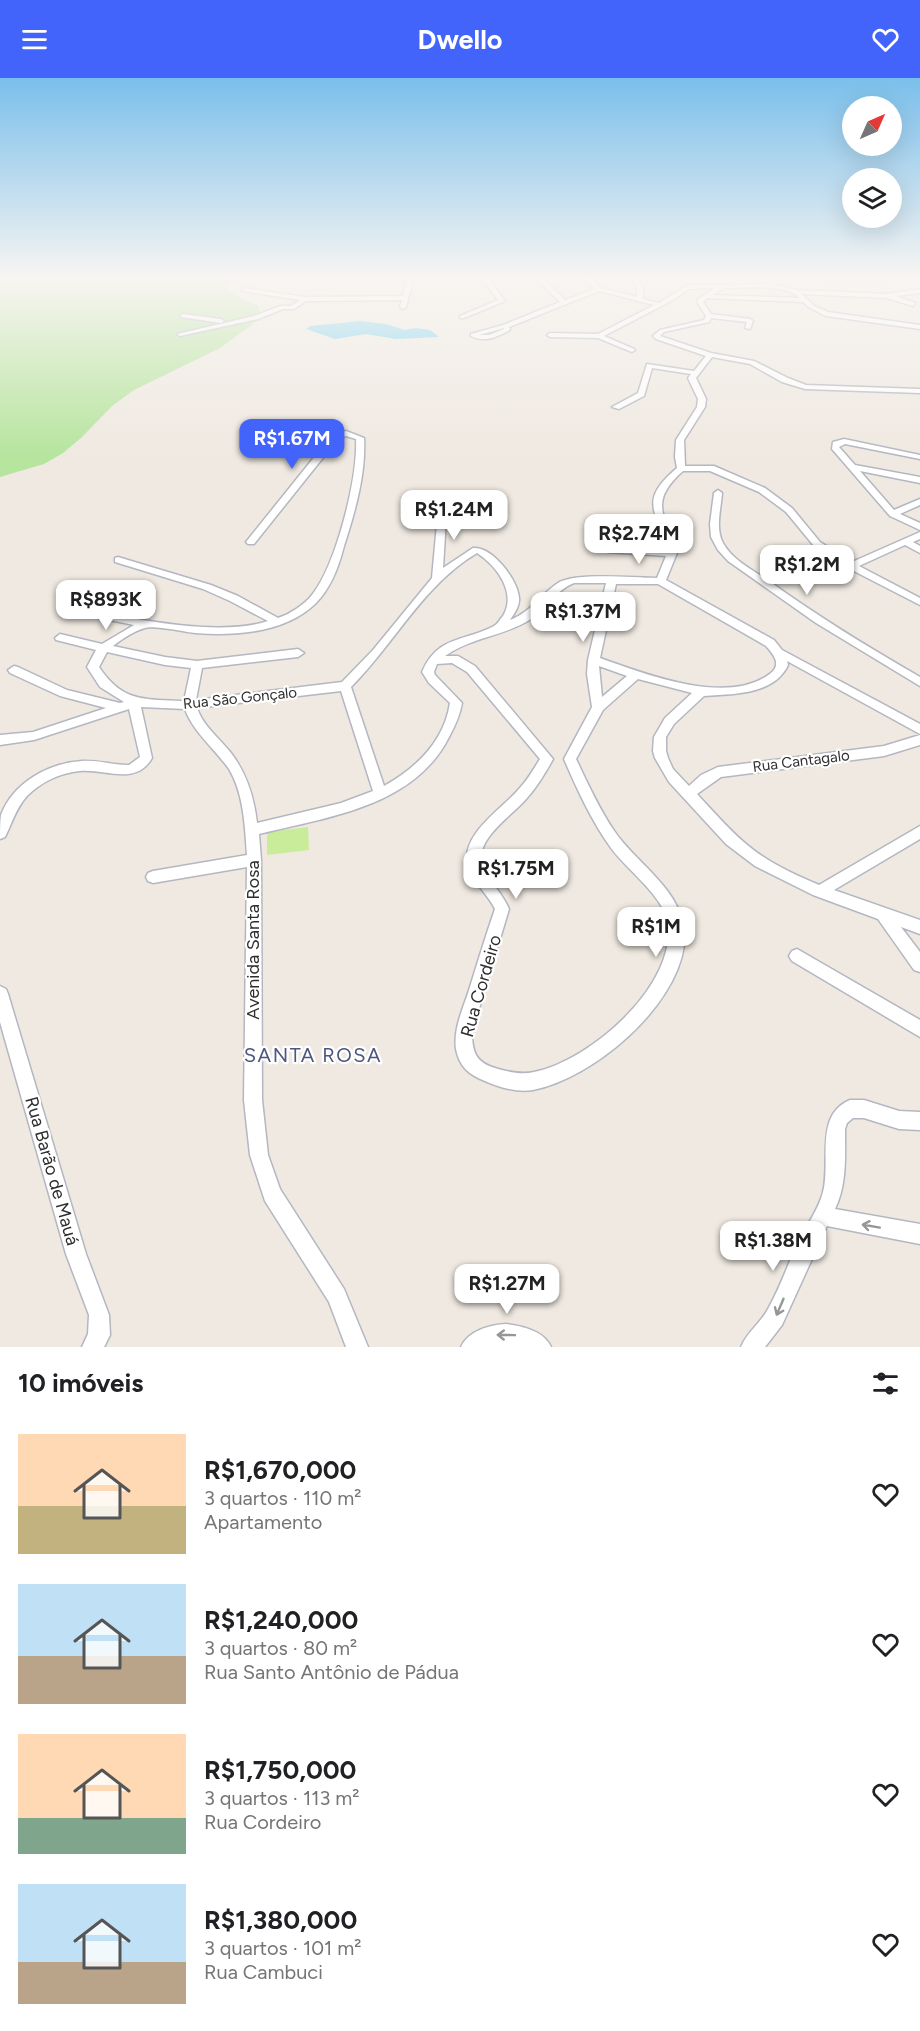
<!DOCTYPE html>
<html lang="pt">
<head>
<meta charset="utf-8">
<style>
  :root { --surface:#fff; --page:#f2f2f2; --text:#202124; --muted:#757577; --accent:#4264fb }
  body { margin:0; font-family:Figtree,sans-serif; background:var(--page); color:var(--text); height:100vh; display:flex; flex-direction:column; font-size:22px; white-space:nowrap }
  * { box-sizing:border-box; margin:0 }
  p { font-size:20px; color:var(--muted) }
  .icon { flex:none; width:33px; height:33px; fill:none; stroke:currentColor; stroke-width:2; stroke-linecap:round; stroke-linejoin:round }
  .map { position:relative; height:1269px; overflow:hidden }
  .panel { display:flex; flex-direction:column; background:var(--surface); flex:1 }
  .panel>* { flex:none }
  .needle { width:39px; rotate:45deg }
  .fabs { position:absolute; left:842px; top:18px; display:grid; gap:12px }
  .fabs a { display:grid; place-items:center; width:60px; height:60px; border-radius:50%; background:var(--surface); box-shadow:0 6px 24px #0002; font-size:30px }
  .price { position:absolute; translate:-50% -51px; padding:0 14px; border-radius:12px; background:#fff; color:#222; font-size:20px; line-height:39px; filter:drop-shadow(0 2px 3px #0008) }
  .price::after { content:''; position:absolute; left:50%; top:36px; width:18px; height:14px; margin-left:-9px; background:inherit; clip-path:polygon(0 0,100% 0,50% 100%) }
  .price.current { background:var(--accent); color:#fff }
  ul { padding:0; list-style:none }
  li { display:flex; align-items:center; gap:18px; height:150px; padding:0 18px }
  li span { display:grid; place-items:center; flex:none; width:168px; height:120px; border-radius:0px; color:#555 }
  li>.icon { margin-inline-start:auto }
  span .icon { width:72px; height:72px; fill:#fffc; stroke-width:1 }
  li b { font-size:26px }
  h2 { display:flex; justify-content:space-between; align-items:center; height:72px; padding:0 18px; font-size:26px }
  header { display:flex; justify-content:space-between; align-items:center; height:78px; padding:0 18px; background:var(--accent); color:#fff; font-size:27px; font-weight:700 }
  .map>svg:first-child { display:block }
</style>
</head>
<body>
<header><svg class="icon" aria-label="menu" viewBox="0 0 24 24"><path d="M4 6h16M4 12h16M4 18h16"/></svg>Dwello<svg class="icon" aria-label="heart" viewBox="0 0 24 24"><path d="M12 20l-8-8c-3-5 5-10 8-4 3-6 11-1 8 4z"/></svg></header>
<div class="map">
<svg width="920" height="1269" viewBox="0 0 920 1269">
  <rect width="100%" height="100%" fill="#efe9e1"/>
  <path fill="#b6e59e" d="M0 199H255L233 205 226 212 258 228 260 233 253 246 220 270 134 312 112 328 82 359 63 375 44 386 0 399Z"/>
  <g fill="#c9ec9a">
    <path d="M824 199H881L887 205H830Z"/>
    <path d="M308 749 309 772 267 777V754Z"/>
  </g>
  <path fill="#75cff0" d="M359 243 386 246 405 252 416 250 430 252 439 259 396 261 366 256 335 261 306 251 311 248Z"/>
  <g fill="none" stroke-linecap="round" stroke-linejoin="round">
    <defs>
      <g id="minor">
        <path d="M408 199H414L406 229 403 231 400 229 402 222 306 223 294 231H283L258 241 180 258 177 256 254 238 280 228H291L300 222 242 213 244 210 305 219 403 218Z"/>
        <path d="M481 199H487L505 223 464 240H460V238L498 222Z"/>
        <path d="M535 199H541L565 222 595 211 582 199H589L601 210 637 219V209L630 199H636L643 209V221L659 225 688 207 772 206 797 212 887 216 920 211V215L896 218 915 225 913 228 887 220 802 216 814 228 828 234 920 247V251L826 238 810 230 803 224 707 220 703 224 711 236 750 241 753 243 750 251 745 250 747 244 711 240 709 244 664 254 660 258 711 275 754 283 788 300 806 307 920 311V315L805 311 782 304 750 286 712 279 696 300 706 321 705 329 684 362 685 388H714L765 410 792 430 820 464 852 484 920 454V461L913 464 920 468V475L905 467 859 488 920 520V527L848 490 814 468 786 434 759 414 710 393H683C647 425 666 438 677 475L666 502 774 562 782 572 920 646V656L787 583 788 587C774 617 733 616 704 618L674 646 666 659V673L668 680 673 691 689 708 701 697 718 689 884 668 920 657V667L884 678 721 699 697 716C713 733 728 751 746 766 767 784 793 796 819 807L920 748V761L834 812 920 842V856L901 849 920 874V894L914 892 878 841 813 817 755 788 726 766 669 704 655 680 653 673 654 659 665 640 692 615 638 601 603 632 576 681C588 706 599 731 615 754 633 781 677 810 682 844 683 851 684 860 684 867 676 930 593 1000 533 1012 517 1015 499 1009 485 1003 469 997 459 988 456 971 453 950 464 929 470 909 478 883 486 857 495 831 488 816 472 804 468 787 460 757 502 731 518 712 527 703 533 692 540 681L467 594 452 585 437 586 434 594 435 597 462 625C460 637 455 648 449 659 414 729 327 739 259 756L261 782 262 1022 268 1077 280 1111 344 1211 368 1269H346L329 1224 265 1123 250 1077 244 1022 247 789 153 805 148 803 146 799 148 795 153 793 247 777C245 749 244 716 229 691 215 671 193 654 185 631L141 629 152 680C136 708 106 691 80 693 60 695 41 704 27 718 16 730 12 745 5 759L0 761C0 753 0 744 1 737 13 705 48 685 82 683 98 682 113 687 129 687L140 679 129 631 34 662 0 667V657L33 654 106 630 60 618 10 595 8 592 14 588 18 589 67 612 120 625 124 624 100 609 87 589 96 572 56 562 55 560 60 556 102 566 134 547 70 534 69 532 70 530 74 529C127 539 216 560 268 543L230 523 203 511 115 484V480L118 479 211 507 238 518 278 540C290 536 304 527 312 517 336 487 358 400 356 361L346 358 338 361 254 466H248L246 464 332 357 346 353 364 360C366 396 355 434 344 468 339 488 331 510 316 525 286 555 235 558 195 555 185 554 153 547 145 550 134 553 122 561 113 568L165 579 197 583 298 571 304 575 298 579 202 590 196 622 342 604 373 572 432 500 439 424 443 421 447 424 443 490 473 470C492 468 518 502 519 520 520 528 514 536 510 542 531 534 540 517 558 505 576 494 634 500 657 500L666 478 608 474 603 471 608 468 666 472C658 432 637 424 677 390L675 379 676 362 697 329 698 321 688 300 691 296 652 290 644 318 619 331 612 329 638 315 647 286 694 293 706 278 656 261 653 258 660 252 704 242 706 238 697 224 698 221 715 210 689 211 671 223 604 258 634 271 635 272 632 274 598 260 550 259 547 257 550 255 598 256 654 227 599 213 509 249 510 252C497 259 485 265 471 258V256L503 247 560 224ZM724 210C744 210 785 205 800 220L713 217ZM504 251 489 257H479L504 250ZM477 475C497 488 517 515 503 538 500 541 498 546 494 548 464 564 438 557 422 594L429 605 450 625C444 664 416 690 384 708L351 609C395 565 423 507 477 475ZM574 505H606L588 582 587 596 592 629 564 681C577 711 591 742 611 770 626 791 660 815 667 841 681 905 590 983 534 994 522 997 509 994 498 991 476 985 472 975 472 954L509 831C503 816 486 799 482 787 474 761 513 737 527 720 537 709 546 694 553 681L475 588 458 578H445C471 559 505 558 531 541 547 530 556 512 574 505ZM616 506H658L766 568C773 576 782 586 771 595 729 629 645 596 600 580ZM107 574 165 587 191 590 184 623C145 621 123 625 99 589ZM599 588 627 598 602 619ZM341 613 373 713 341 725 257 745C254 719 247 696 231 675 220 661 203 648 197 630Z"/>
        <path d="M183 236 221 241 224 243 221 245 181 239 180 238Z"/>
        <path d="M844 361 920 377V381L845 366 839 369 855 387 920 399V405L860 393 894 432 920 421V427L900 436 920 445V452L890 438 832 371 833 364Z"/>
        <path d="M718 412 722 415C721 431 715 450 723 465 732 482 753 492 769 503 817 538 868 569 920 599V608L816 545 728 483 718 472 711 459 710 446 714 415Z"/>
        <path d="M797 871 920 942V959L792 883 789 878 792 873Z"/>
        <path d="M0 908 6 911 8 916 86 1176 109 1237 110 1257 104 1269H82L88 1256 89 1237 66 1176 0 944Z"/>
        <path d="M850 1022H864L899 1033 920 1034V1052L899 1051 864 1040H853L847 1045 845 1051C845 1078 847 1106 835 1131L920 1146V1166L827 1148 782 1247 765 1269H741C747 1254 761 1245 768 1231 780 1210 788 1186 798 1164 806 1148 819 1131 823 1114 831 1084 814 1037 850 1022Z"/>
        <path d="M506 1246C522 1248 544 1253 551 1269H461C468 1253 489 1247 506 1246Z"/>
      </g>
    </defs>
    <use href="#minor" stroke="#b4b7c1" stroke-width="3"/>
    <use href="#minor" fill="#fff" fill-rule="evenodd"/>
  </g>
  <defs><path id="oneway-shaft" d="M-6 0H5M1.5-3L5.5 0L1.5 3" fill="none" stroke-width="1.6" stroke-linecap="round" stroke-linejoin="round" transform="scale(1.5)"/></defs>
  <g stroke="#969696">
    <use href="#oneway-shaft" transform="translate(871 1148) rotate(-170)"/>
    <use href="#oneway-shaft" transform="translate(780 1229) rotate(113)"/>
    <use href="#oneway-shaft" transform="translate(506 1257) rotate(-179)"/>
  </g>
  <linearGradient id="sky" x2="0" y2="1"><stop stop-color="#7abfeb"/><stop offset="0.53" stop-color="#f8f5f2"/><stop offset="1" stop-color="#f8f5f2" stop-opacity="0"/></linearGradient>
  <rect width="920" height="377" fill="url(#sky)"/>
  <g text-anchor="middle" stroke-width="4.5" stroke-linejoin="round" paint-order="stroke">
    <g font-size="15" fill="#2e2e2e" stroke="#fff">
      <text transform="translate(240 620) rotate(-6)" y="5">Rua São Gonçalo</text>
      <text transform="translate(801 683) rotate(-7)" y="5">Rua Cantagalo</text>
    </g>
    <g font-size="18" fill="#2e2e2e" stroke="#fff">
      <text transform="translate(253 862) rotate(-90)" y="6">Avenida Santa Rosa</text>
      <text transform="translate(481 908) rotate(-74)" y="6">Rua Cordeiro</text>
      <text transform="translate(52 1093) rotate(74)" y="6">Rua Barão de Mauá</text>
    </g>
    <g font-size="20" letter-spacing="1.5" fill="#4d5680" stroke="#fff">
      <text x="313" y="984">SANTA ROSA</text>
    </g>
  </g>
</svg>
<div class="fabs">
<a><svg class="needle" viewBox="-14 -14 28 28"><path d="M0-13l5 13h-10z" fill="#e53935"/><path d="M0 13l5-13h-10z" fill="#757577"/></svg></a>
<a><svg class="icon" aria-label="layers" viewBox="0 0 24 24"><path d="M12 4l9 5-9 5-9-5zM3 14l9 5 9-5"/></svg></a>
</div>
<b class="price current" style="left:292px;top:392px">R$1.67M</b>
<b class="price" style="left:454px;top:463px">R$1.24M</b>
<b class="price" style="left:639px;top:487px">R$2.74M</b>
<b class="price" style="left:807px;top:518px">R$1.2M</b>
<b class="price" style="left:106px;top:553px">R$893K</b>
<b class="price" style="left:583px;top:565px">R$1.37M</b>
<b class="price" style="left:516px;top:822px">R$1.75M</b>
<b class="price" style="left:656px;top:880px">R$1M</b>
<b class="price" style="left:773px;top:1194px">R$1.38M</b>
<b class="price" style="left:507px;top:1237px">R$1.27M</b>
</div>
<section class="panel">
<h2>10 imóveis<svg class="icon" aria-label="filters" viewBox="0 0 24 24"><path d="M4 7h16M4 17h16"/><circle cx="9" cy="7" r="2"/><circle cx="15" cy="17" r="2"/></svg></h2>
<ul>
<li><span style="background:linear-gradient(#ffd9b3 60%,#c2b280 0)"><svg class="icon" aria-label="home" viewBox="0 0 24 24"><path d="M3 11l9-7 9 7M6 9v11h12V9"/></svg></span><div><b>R$1,670,000</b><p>3 quartos · 110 m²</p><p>Apartamento</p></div><svg class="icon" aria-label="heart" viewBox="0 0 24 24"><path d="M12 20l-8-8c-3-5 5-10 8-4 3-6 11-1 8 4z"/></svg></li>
<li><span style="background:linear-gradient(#bfe0f5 60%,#b9a48a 0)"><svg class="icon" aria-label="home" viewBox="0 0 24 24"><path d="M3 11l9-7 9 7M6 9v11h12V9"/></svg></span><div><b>R$1,240,000</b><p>3 quartos · 80 m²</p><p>Rua Santo Antônio de Pádua</p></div><svg class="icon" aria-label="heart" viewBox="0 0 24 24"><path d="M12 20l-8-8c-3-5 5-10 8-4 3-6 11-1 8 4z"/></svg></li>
<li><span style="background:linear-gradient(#ffd9b3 70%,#7fa58c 0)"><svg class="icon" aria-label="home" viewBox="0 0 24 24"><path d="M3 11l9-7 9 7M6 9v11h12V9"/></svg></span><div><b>R$1,750,000</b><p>3 quartos · 113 m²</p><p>Rua Cordeiro</p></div><svg class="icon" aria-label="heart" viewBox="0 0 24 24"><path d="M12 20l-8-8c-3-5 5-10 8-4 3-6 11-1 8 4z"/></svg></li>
<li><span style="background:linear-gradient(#bfe0f5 65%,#b9a48a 0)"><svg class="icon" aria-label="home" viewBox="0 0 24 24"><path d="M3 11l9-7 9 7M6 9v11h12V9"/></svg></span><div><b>R$1,380,000</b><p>3 quartos · 101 m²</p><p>Rua Cambuci</p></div><svg class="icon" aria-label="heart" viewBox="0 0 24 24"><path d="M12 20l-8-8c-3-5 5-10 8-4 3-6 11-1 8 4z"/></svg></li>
</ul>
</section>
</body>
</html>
